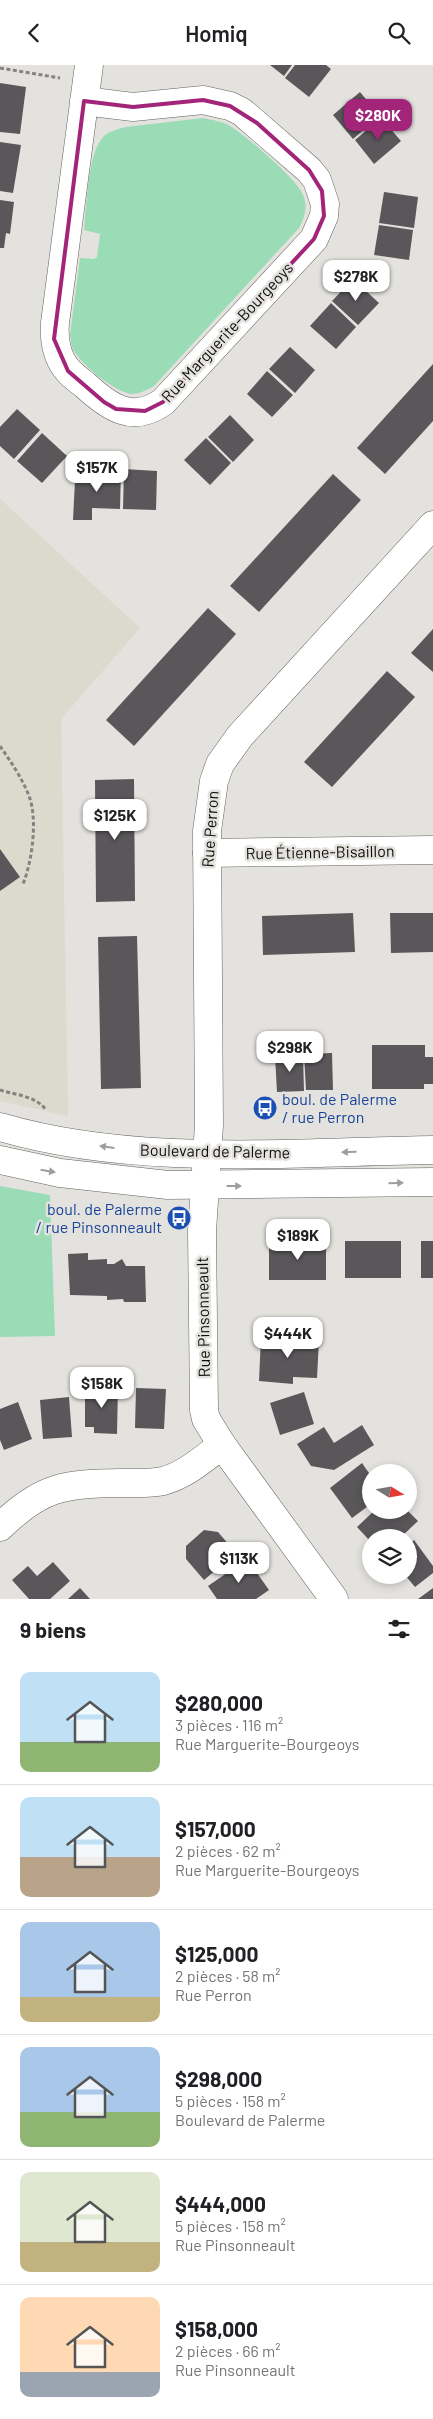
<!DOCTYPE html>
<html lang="fr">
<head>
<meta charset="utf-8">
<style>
  :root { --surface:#fff; --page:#f2f2f2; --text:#202124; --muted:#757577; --line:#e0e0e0; --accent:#a22579 }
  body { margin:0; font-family:Barlow,sans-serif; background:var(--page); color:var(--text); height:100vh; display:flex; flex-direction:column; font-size:19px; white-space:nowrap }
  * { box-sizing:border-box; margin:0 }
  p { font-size:16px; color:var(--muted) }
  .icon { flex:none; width:28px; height:28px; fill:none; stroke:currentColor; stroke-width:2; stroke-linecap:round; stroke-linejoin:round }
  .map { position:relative; height:1534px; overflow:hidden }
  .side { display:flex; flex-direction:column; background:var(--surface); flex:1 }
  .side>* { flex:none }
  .needle { width:32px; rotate:101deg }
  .tools { position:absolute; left:362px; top:1399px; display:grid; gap:10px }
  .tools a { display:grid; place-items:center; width:55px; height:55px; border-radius:50%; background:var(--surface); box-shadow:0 2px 8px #0003; font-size:25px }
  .price { position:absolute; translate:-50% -42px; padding:0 11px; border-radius:10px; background:#fff; color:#222; font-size:16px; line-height:32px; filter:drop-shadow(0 1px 2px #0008) }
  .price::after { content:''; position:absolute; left:50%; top:30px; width:15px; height:11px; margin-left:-8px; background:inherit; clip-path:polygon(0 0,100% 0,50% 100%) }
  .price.selected { background:var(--accent); color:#fff }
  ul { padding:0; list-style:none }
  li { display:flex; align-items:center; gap:15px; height:125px; padding:0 20px }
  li+li { border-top:1px solid var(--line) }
  li span { display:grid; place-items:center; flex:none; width:140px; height:100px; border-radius:10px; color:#555 }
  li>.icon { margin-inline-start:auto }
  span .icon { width:60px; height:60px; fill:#fffc; stroke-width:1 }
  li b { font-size:21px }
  h2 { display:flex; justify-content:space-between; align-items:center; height:60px; padding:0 20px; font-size:21px }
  header { display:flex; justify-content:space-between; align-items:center; height:65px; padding:0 20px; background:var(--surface); font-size:22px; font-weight:600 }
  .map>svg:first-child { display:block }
</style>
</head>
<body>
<header><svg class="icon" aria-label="back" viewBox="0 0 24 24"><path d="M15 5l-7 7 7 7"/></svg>Homiq<svg class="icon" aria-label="search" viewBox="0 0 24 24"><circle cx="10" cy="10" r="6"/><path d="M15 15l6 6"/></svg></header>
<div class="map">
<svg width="433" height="1534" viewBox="0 0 433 1534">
  <rect width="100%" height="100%" fill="#e4e2de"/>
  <path fill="#dcd9cd" d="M0 434 140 563 61 654 68 1051 0 1036Z"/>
  <g fill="#9adcb5">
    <path d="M203 53C212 55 222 56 230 61 244 69 298 115 303 130 308 142 305 152 299 163L154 321C147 325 141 328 133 329 116 329 78 297 72 282 71 279 71 274 70 270L80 193 94 194 97 192 100 169 84 165C87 141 87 88 104 71 110 66 118 64 126 62Z"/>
    <path d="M0 1121 50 1130 55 1271 0 1272Z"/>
  </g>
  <g fill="#5a575b">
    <path d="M270 0H292L284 11Z"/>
    <path d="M295 0H326L331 4 309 32 285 13Z"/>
    <path d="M0 18 26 22 20 69 0 67Z"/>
    <path d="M360 27 380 51 353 74 333 50Z"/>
    <path d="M381 53 401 76 374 99 355 75Z"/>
    <path d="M0 77 21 80 13 128 0 126Z"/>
    <path d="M384 127 418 132 414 163 379 158Z"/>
    <path d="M0 135 14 137 10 169 6 168 4 183H0Z"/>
    <path d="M379 160 413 165 409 195 374 190Z"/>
    <path d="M353 214 379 238 358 260 332 236Z"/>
    <path d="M331 238 356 262 336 284 310 261Z"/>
    <path d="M290 282 315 305 295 328 269 304Z"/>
    <path d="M433 299V356L385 409 357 383Z"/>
    <path d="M267 306 293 330 272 352 247 329Z"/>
    <path d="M17 344 40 365 14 394 0 381V362Z"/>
    <path d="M230 350 254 375 233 397 208 372Z"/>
    <path d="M42 368 67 391 42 418 17 396Z"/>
    <path d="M206 373 231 398 210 420 184 395Z"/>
    <path d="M90 403 121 404 120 444 92 443V455H73L75 415H89Z"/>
    <path d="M124 404 157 406 156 445 123 444Z"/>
    <path d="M333 409 361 435 259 547 230 521Z"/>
    <path d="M208 543 236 569 134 681 106 655Z"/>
    <path d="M433 564V607L411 588Z"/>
    <path d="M387 606 415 632 332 722 304 697Z"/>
    <path d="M134 714 135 836 96 837 95 715Z"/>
    <path d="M0 784 20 812 0 826Z"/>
    <path d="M353 848 355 887 263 890 262 851Z"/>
    <path d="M390 848H433V887L391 888Z"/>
    <path d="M137 871 141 1023 101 1024 98 872Z"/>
    <path d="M372 980H425V992H433V1019H424V1024H372Z"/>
    <path d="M332 988 333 1025H306L304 989Z"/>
    <path d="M303 990 304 1026 277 1027 275 991Z"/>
    <rect x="345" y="1176" width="56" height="37"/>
    <rect x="421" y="1176" width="12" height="37"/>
    <rect x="269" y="1178" width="57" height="37"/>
    <path d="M88 1188V1195L107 1194V1199H114L122 1194 126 1201H145L146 1237H124L123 1234 107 1235V1231L70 1230 68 1189Z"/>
    <path d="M261 1271 319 1275 317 1313 293 1312V1319L259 1316Z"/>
    <path d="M85 1321H118L117 1369 94 1368V1362H85Z"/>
    <path d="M136 1323 166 1324 164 1364 135 1363Z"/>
    <path d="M304 1327 314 1359 280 1370 270 1338Z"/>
    <path d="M69 1332 72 1372 43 1374 40 1335Z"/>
    <path d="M18 1337 32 1374 4 1385 0 1375V1344Z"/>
    <path d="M362 1360 374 1380 334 1405 311 1401 297 1379 324 1362 334 1378Z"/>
    <path d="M362 1398 371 1411V1439L352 1453 330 1423Z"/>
    <path d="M375 1445H381L384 1448 387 1445H407L418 1456 401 1472H371V1477L357 1462Z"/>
    <path d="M204 1465 218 1467 236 1488 204 1515 186 1494V1481Z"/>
    <path d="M414 1475 433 1501V1508L415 1522 405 1510H409V1479Z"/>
    <path d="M247 1494 269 1525 256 1534H217L208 1521Z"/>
    <path d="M53 1497 70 1516 50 1534H29L12 1515 28 1501 37 1511Z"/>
    <path d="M80 1523 90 1534H68Z"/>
    <path d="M433 1523V1534H418Z"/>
  </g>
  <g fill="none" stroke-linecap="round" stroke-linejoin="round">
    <defs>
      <g id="minor">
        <path d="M84 36 133 42 203 35 230 41 242 47 309 105 317 115 325 139 324 151 314 174 163 337C132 359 109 342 85 320 76 313 66 306 61 295 55 283 54 271 55 258L89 0"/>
        <path d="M207 788 433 785"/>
        <path d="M0 1062C135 1102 294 1087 433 1085"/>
        <path d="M0 1095 60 1108 168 1120 433 1117"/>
        <path d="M0 1462C42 1421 64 1419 121 1418 135 1418 150 1419 163 1416 186 1410 204 1393 222 1380"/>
        <path d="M334 1534 222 1380 206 1354 204 1345 202 1166 209 1060 207 766 214 716 220 699 240 671 433 460"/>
      </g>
    </defs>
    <use href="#minor" stroke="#63625e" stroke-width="29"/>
    <g stroke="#848380" stroke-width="3" stroke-dasharray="4 2.5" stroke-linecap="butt">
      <path d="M0 3 60 13"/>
      <path d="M0 681C11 697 22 713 29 731 38 754 32 797 23 819"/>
      <path d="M0 1025C16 1030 36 1031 46 1045"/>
    </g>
    <use href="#minor" stroke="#fff" stroke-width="28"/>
  </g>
  <defs><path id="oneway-solid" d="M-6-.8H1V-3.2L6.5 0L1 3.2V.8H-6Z" transform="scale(1.25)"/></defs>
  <g fill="#9e9e9d">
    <use href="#oneway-solid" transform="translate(107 1082) rotate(-172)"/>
    <use href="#oneway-solid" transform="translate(349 1087) rotate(179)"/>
    <use href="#oneway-solid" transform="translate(48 1106) rotate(9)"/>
    <use href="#oneway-solid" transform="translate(396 1118) rotate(-1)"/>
    <use href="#oneway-solid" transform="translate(234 1121)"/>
  </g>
  <path fill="none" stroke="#a22579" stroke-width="4" stroke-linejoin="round" d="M203 35 230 41 257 58 309 105 322 126 324 151 314 174 163 337 145 346 116 344 104 337 68 306 54 274 84 36 133 42Z"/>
  <defs>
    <symbol id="bus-disc" viewBox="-11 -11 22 22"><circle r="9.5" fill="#1a4fb4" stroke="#e4e2de"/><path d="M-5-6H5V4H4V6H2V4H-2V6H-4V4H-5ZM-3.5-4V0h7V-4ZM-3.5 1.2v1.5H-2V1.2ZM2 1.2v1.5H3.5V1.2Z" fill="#fff"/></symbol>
  </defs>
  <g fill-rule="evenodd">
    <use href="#bus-disc" x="251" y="1029" width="28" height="28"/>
    <use href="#bus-disc" x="165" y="1139" width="28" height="28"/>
  </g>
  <g text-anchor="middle" stroke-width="5" stroke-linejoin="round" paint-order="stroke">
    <g font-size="16" fill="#0d0d0b" stroke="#e4e2de">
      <text transform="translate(227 267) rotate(-47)" y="6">Rue Marguerite-Bourgeoys</text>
      <text transform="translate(210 764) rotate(-86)" y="6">Rue Perron</text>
      <text transform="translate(320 787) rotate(-1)" y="6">Rue Étienne-Bisaillon</text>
      <text transform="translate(215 1086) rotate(1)" y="6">Boulevard de Palerme</text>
      <text transform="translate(203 1252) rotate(-91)" y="6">Rue Pinsonneault</text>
    </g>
    <g font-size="16" fill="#164399" stroke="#e4e2de" text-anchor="start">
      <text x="282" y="1040">boul. de Palerme<tspan x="282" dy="18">/ rue Perron</tspan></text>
      <text x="162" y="1150" text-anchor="end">boul. de Palerme<tspan x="162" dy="18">/ rue Pinsonneault</tspan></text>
    </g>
  </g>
</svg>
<div class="tools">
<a><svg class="needle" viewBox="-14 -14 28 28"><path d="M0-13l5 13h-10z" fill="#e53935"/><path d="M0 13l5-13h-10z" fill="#757577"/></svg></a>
<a><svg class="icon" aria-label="layers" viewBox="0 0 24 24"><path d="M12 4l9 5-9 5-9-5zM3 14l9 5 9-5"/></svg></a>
</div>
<b class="price selected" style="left:378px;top:76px">$280K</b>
<b class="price" style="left:356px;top:237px">$278K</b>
<b class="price" style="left:97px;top:428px">$157K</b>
<b class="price" style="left:115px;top:776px">$125K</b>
<b class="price" style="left:290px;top:1008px">$298K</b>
<b class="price" style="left:298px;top:1196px">$189K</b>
<b class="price" style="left:288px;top:1294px">$444K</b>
<b class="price" style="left:102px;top:1344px">$158K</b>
<b class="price" style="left:239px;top:1519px">$113K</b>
</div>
<section class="side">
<h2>9 biens<svg class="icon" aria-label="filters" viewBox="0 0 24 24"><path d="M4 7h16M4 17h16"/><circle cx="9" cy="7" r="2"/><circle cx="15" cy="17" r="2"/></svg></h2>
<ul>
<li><span style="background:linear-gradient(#bfe0f5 70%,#8fb573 0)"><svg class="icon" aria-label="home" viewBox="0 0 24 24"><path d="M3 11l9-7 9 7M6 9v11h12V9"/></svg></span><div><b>$280,000</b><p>3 pièces · 116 m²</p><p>Rue Marguerite-Bourgeoys</p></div></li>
<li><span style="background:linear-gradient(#bfe0f5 60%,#b9a48a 0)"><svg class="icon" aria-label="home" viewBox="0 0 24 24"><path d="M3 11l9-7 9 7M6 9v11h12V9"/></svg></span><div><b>$157,000</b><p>2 pièces · 62 m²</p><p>Rue Marguerite-Bourgeoys</p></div></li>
<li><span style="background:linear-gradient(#a9c7e8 75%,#c2b280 0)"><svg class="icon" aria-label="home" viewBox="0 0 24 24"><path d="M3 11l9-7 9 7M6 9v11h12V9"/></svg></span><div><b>$125,000</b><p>2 pièces · 58 m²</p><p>Rue Perron</p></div></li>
<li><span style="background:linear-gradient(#a9c7e8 65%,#8fb573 0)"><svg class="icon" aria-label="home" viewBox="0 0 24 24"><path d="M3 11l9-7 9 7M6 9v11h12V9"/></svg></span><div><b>$298,000</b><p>5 pièces · 158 m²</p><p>Boulevard de Palerme</p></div></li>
<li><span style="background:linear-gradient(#dfe7d0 70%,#c2b280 0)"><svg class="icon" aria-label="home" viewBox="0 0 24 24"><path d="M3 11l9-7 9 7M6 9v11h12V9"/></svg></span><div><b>$444,000</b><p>5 pièces · 158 m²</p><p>Rue Pinsonneault</p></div></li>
<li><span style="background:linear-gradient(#ffd9b3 75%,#9aa5b1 0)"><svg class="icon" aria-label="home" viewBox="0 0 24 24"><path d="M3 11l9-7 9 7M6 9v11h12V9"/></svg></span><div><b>$158,000</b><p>2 pièces · 66 m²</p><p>Rue Pinsonneault</p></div></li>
</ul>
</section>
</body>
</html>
